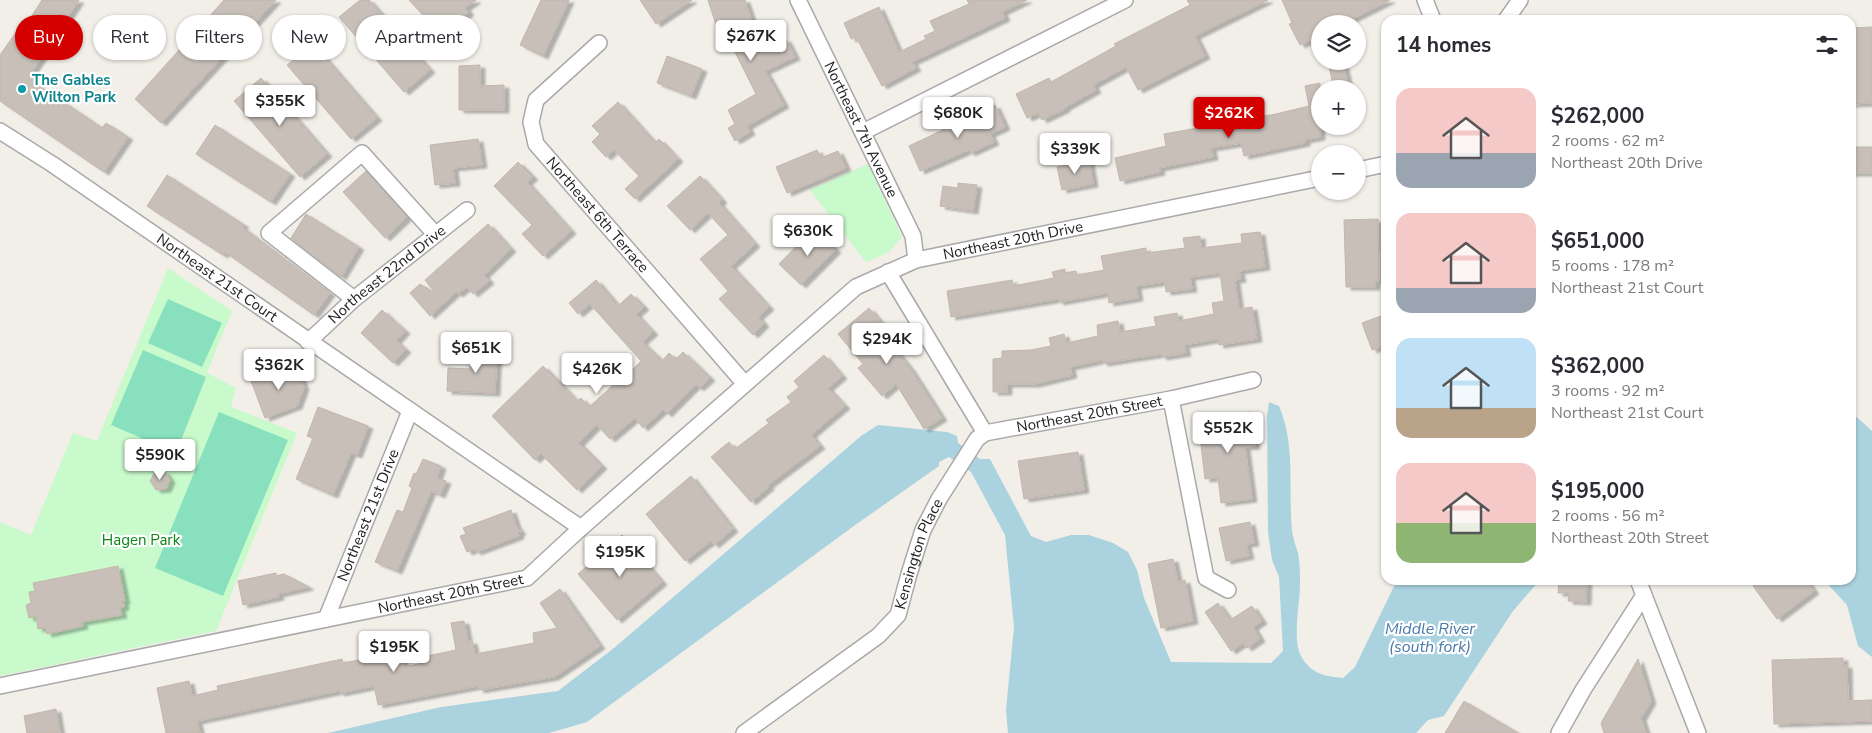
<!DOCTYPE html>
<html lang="en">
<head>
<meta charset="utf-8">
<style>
  :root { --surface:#fff; --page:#f2f2f3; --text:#2b2b33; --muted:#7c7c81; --accent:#d40000 }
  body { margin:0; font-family:"Nunito Sans",sans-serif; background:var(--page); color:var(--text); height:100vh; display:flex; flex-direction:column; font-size:19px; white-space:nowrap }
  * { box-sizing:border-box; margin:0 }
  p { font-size:16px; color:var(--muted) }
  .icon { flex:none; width:28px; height:28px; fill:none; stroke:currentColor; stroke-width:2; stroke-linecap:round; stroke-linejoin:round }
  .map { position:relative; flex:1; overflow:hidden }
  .side { position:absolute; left:1381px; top:15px; width:475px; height:570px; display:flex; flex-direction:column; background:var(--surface); border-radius:15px; box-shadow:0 1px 4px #0004 }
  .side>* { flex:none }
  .top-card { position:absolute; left:15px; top:15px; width:475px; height:45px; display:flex; gap:10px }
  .buttons { position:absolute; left:1311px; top:15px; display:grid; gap:10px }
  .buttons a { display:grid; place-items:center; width:55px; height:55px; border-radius:50%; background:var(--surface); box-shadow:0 1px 4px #0004; font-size:25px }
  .price { position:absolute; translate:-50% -42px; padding:0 11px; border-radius:5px; background:#fff; color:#222; font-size:16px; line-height:32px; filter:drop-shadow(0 1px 2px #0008) }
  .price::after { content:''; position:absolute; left:50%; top:30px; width:15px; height:11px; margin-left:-8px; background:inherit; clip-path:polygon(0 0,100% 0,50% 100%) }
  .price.selected { background:var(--accent); color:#fff }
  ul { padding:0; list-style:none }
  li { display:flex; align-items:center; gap:15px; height:125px; padding:0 15px }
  li span { display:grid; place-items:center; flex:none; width:140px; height:100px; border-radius:15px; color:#555 }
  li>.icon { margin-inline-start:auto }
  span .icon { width:60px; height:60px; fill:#fffc; stroke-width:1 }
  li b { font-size:21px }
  h2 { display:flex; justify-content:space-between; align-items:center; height:60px; padding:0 15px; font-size:21px }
  .pill { padding:0 18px; border-radius:22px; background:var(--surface); box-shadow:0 1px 4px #0004; font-size:18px; line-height:45px }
  .pill.selected { background:var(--accent); color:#fff }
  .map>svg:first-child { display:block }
</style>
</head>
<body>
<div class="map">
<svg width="1872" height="733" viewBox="0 0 1872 733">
  <defs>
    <filter id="shadow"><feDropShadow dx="5" dy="3" stdDeviation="1" flood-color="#0004"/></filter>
  </defs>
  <rect width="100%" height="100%" fill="#f2efe9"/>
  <g fill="#c8facc">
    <path d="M868 164 902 237 888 253 866 262 810 190Z"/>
    <path d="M168 268 232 311 207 373 236 388 231 407 297 433 216 631 0 676V522L31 535 73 433 97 441Z"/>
  </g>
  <g fill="#88e0be">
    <path d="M168 299 222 323 202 367 148 343Z"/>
    <path d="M143 350 206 377 176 453 111 425Z"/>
    <path d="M219 412 288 440 223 596 155 568Z"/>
  </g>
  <g fill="#aad3df">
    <path d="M1269 402 1279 406C1296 446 1288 489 1292 531 1293 539 1296 546 1298 553 1300 563 1300 574 1300 584 1300 604 1292 639 1301 656 1311 674 1324 676 1343 678L1355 667 1397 580H1540L1513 611 1444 716 1428 720 1416 733H1008L1006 710 1014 627 1005 535 971 472 949 457 939 462V466L851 528 587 722 549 733H328L441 707 558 691 614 648 861 436 878 425 947 432 957 436 958 443 980 459H990L1031 536 1046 542 1071 535H1089L1113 543 1128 552 1137 570 1144 598 1171 662 1271 663 1283 651 1279 577 1272 560 1268 532 1267 416Z"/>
    <path d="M1851 412 1872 431V657L1858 646 1847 605 1824 580H1851Z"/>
  </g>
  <g fill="#c7bfb8" stroke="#c4b6ab" filter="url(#shadow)">
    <path d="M42 0H79L33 70 35 83 102 128 106 123 128 137 104 172 0 101V55L26 18 29 20Z"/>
    <path d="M224 0H276L161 123 135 99Z"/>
    <path d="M360 0H369L430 70 404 92 339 17Z"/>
    <path d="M409 0H476L465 8 469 12 442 36Z"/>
    <path d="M541 0H569L543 56 520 45Z"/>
    <path d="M640 0H692L656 24Z"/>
    <path d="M708 0H745L758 39 776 30 781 41 786 39 795 57 765 71 784 105 747 126 750 132 735 141 728 128 735 124 728 110 756 94 725 32 719 34Z"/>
    <path d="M967 0H1027L1002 12 1005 18 912 62 916 68 882 86 856 37 851 39 844 23 879 7 899 52 926 39 924 36 935 31 930 21 969 4Z"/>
    <path d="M1187 0H1268L1195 36 1205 56 1138 90 1126 67 1093 85 1096 90 1064 108 1065 109 1042 120 1038 113 1027 118 1016 94 1049 78 1051 82 1116 46 1114 44 1190 5Z"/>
    <path d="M1282 0H1390L1342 24H1320V35L1300 45 1289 24 1292 23Z"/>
    <path d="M1872 27V103L1851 104V28Z"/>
    <path d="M312 43 377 118 351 139 287 65Z"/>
    <path d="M667 56 702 69 691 96 657 83Z"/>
    <path d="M1343 63 1349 89H1334L1329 66Z"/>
    <path d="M480 65V86L504 85V110H459V66Z"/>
    <path d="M261 78 327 154 300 177 234 101Z"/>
    <path d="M1320 83V137L1305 140V143L1244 156 1241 143 1211 148 1213 157 1159 168 1160 172 1120 181 1115 158 1166 146 1164 134 1276 114 1309 106 1305 86Z"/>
    <path d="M618 102 655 143 659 139 678 159 635 199 625 189 639 176 614 150 606 157 592 142 600 134 592 126Z"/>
    <path d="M995 105 1005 127 990 134 994 142 970 153 969 150 920 171 909 146Z"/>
    <path d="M215 125 290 174 271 202 196 154Z"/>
    <path d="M478 139 482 165 453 168 455 183 435 185 430 145Z"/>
    <rect x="1851" y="147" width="21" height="26"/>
    <path d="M817 150 821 158 838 151 846 168 787 193 776 167Z"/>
    <path d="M1089 160 1093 184 1062 190 1057 167Z"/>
    <path d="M518 162 533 177 527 182 571 231 543 256 522 234 532 225 494 186Z"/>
    <path d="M366 171 407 217 385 238 343 192Z"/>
    <path d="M167 175 244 225 242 227 330 293 314 315 225 252 223 255 147 206Z"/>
    <path d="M700 176 722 200 719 203 755 244 731 266 769 307 758 317 764 324 753 335 719 299 728 291 700 259 728 235 708 213 690 230 667 206Z"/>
    <path d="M958 183 977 185 973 211 940 206 943 186 958 188Z"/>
    <path d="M306 214 359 247 341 277 291 238Z"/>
    <path d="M1378 219 1379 281H1375V287H1346L1344 220Z"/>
    <path d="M488 224 511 249 484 275 489 281 473 294 467 287 458 294 456 292 430 316 410 293 420 284 435 293 425 280Z"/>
    <path d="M814 228 836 250 801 285 779 264Z"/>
    <path d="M1260 232 1265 267 1239 271 1241 279 1235 280 1239 309 1252 307 1257 339 1219 345 1218 339 1184 345 1186 353 1162 357 1161 354 1103 363 1102 360 1070 367 1072 375 1035 384H1007V392H993V359L1002 358V351L1031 350 1051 346 1049 338 1064 334 1066 343 1098 336 1097 325 1118 321 1120 332 1156 326 1154 317 1177 313 1179 321 1214 314 1212 303 1224 301 1220 273 1190 277 1192 289 1166 292 1165 282 1136 286 1138 298 1109 303 1108 293 1059 302 1058 299 951 317 947 291 1012 280 1013 286 1054 278 1052 272 1065 269V273L1076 271 1077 275 1104 270 1101 256 1146 248V253L1185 248 1183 238 1200 236 1201 248 1242 243 1241 234Z"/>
    <path d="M596 280 618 306 631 294 644 307 636 314 653 332 642 342 662 361 669 353 676 359 683 352 710 378 699 388 696 385 667 414 663 410 643 428 635 418 610 439 597 425 579 443 602 466 577 490 541 454 535 460 492 416 543 366 577 401 581 398 589 407 620 379 622 380 641 361 590 304 578 314 569 303Z"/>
    <path d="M869 308 890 333 885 337 910 368 942 418 924 429 896 384 882 396 858 368 863 364 838 334Z"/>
    <path d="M382 310 405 331 396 341 406 350 393 363 361 333Z"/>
    <path d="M1386 314V344L1372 350 1362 323Z"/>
    <path d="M482 346H497L495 393 447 391 448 368 470 369V356H482Z"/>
    <path d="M824 355 842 376 828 388 845 406 811 435 820 446 768 485 769 487 751 502 711 457 729 442 735 449 769 423 766 420 791 402 787 397 799 387 794 381Z"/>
    <path d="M295 364 304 387 297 406 265 418 251 381Z"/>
    <path d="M318 407 368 426 357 455 351 453 333 495 296 479 313 438 307 436Z"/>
    <path d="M1251 412 1255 446 1245 447 1252 499 1221 503 1218 478 1205 479 1198 419Z"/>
    <path d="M1078 452 1084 490 1024 499 1018 461Z"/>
    <path d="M423 459 441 466 437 478 446 481 440 495 431 491 397 571 375 562 397 510 403 512 412 488 409 486 414 473 416 474Z"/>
    <path d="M155 472H165L170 480 166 489 156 490 150 481Z"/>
    <path d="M691 476 733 529 714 545 711 541 685 561 646 514Z"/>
    <path d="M511 510 516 525 521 532 518 533 519 536 476 552 475 549 467 552 460 536 466 534 463 528Z"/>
    <path d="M1250 522 1254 543 1246 544 1249 556 1226 561 1219 528Z"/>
    <path d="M622 535 662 582 617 620 578 574Z"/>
    <path d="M1173 559 1178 582 1185 580 1193 621 1161 628 1148 564Z"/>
    <path d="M118 566 125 601H123L124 607 120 608 122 615 82 622 83 626 47 634 45 628 38 629 36 616 29 618 26 605 31 603 29 592 35 591 33 583Z"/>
    <path d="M276 573V576L284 574 309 587 278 594 279 597 243 605 238 581Z"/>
    <path d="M1559 580H1587L1586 602 1568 601 1569 593H1558Z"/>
    <path d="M1751 580H1806L1814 591 1777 619 1753 586 1755 585Z"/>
    <path d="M560 589 600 646 554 677 479 690 478 686 378 705 374 686 340 693 339 691 197 721 200 733H166L157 688 189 681 192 696 218 690 217 686 342 659 343 663 369 658 366 642 398 636 404 667 428 662 427 656 456 650 451 623 464 621 468 642 472 641 475 654 534 643 533 633 557 628 540 603Z"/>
    <path d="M1218 603 1230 620 1252 606 1262 621 1253 627 1260 639 1247 648 1243 643 1231 651 1205 612Z"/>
    <path d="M1843 658V666L1847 665 1848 701 1872 700V721L1774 724 1772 660Z"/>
    <path d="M1638 659 1651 701 1641 718 1646 733H1604L1601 723Z"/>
    <path d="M1464 701 1518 733H1445Z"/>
    <path d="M56 709 60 733H27L24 716Z"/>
  </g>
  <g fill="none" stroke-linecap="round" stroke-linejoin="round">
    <defs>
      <g id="minor">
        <path id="s1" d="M798 0 913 236 916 260"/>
        <path d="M1425 0 1433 20"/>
        <path d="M1506 20 1520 0"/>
        <path id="s2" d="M599 43 536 100 531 122 536 144 745 384"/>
        <path id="s3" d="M0 131 52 164 581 528"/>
        <path d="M863 132 1125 0"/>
        <path d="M1358 170 1386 164"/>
        <path d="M888 272 985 433"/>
        <path d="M354 299 269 233 362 153 435 234"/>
        <path id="s4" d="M308 342 354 299 467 210"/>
        <path d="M1171 399 1206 578 1228 590"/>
        <path d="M1638 580 1698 733"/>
        <path id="s5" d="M326 619 410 411"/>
        <path id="s6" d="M0 686 527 578 581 528 856 287 916 260 1320 178"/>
        <path id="s7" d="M744 733 878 636 898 615 909 574 923 530 939 499 977 439 985 433 1171 399 1253 380"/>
        <path d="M1559 733 1583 690 1644 595"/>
      </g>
    </defs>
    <use href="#minor" stroke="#a9a9a9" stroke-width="18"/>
    <use href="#minor" stroke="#fff" stroke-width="15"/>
  </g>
  <circle fill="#0f9aa8" stroke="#fff" stroke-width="2" cx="22" cy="89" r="5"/>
  <g text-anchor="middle" stroke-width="4.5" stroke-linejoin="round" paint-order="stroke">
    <g font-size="15" font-weight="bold" fill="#0d838f" stroke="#fff" text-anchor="start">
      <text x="32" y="85">The Gables<tspan x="32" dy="17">Wilton Park</tspan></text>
    </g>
    <g font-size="15" fill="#222" stroke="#fff">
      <text dy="5" stroke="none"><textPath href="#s1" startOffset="144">Northeast 7th Avenue</textPath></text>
      <text dy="5" stroke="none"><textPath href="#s2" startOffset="224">Northeast 6th Terrace</textPath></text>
      <text dy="5" stroke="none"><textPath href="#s6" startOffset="1142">Northeast 20th Drive</textPath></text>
      <text dy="5" stroke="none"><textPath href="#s4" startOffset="104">Northeast 22nd Drive</textPath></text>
      <text dy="5" stroke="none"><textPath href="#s3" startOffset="262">Northeast 21st Court</textPath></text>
      <text dy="5" stroke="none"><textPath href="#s7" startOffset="505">Northeast 20th Street</textPath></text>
      <text dy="5" stroke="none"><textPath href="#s5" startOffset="112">Northeast 21st Drive</textPath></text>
      <text dy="5" stroke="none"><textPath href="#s7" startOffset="259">Kensington Place</textPath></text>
      <text dy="5" stroke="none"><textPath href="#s6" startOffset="460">Northeast 20th Street</textPath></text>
    </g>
    <g font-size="15" fill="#0c8416" stroke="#fff">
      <text x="141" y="545">Hagen Park</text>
    </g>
    <g font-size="16" font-style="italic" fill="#4a7aab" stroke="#fff">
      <text x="1430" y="634">Middle River<tspan x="1430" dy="18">(south fork)</tspan></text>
    </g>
  </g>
</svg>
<div class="buttons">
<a><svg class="icon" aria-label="layers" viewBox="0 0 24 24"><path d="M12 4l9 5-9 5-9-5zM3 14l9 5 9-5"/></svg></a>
<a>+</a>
<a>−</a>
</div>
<b class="price" style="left:751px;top:62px">$267K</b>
<b class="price" style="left:280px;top:127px">$355K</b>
<b class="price" style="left:958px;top:139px">$680K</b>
<b class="price selected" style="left:1229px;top:139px">$262K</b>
<b class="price" style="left:1075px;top:175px">$339K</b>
<b class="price" style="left:808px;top:257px">$630K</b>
<b class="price" style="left:887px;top:365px">$294K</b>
<b class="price" style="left:476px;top:374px">$651K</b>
<b class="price" style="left:279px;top:391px">$362K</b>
<b class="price" style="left:597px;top:395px">$426K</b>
<b class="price" style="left:1228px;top:454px">$552K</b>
<b class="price" style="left:160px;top:481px">$590K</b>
<b class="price" style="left:620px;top:578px">$195K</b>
<b class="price" style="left:394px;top:673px">$195K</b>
<div class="top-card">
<a class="pill selected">Buy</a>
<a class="pill">Rent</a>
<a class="pill">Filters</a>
<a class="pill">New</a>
<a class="pill">Apartment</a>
</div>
<section class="side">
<h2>14 homes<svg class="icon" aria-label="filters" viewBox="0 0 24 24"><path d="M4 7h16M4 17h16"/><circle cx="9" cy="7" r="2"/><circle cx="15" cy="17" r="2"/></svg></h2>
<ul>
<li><span style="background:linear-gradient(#f6c9c9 65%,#9aa5b1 0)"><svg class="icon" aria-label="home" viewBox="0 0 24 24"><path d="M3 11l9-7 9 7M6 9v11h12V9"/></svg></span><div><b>$262,000</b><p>2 rooms · 62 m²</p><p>Northeast 20th Drive</p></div></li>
<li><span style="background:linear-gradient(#f6c9c9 75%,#9aa5b1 0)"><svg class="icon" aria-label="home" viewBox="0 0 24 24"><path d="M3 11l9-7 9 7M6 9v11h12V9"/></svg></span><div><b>$651,000</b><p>5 rooms · 178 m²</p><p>Northeast 21st Court</p></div></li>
<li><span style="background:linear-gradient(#bfe0f5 70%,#b9a48a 0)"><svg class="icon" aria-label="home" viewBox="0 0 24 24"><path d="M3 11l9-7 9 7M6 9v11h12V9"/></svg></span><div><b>$362,000</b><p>3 rooms · 92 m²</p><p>Northeast 21st Court</p></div></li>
<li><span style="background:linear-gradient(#f6c9c9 60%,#8fb573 0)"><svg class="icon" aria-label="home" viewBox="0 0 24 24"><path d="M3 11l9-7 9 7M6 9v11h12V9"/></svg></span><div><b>$195,000</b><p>2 rooms · 56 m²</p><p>Northeast 20th Street</p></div></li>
</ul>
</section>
</div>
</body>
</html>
